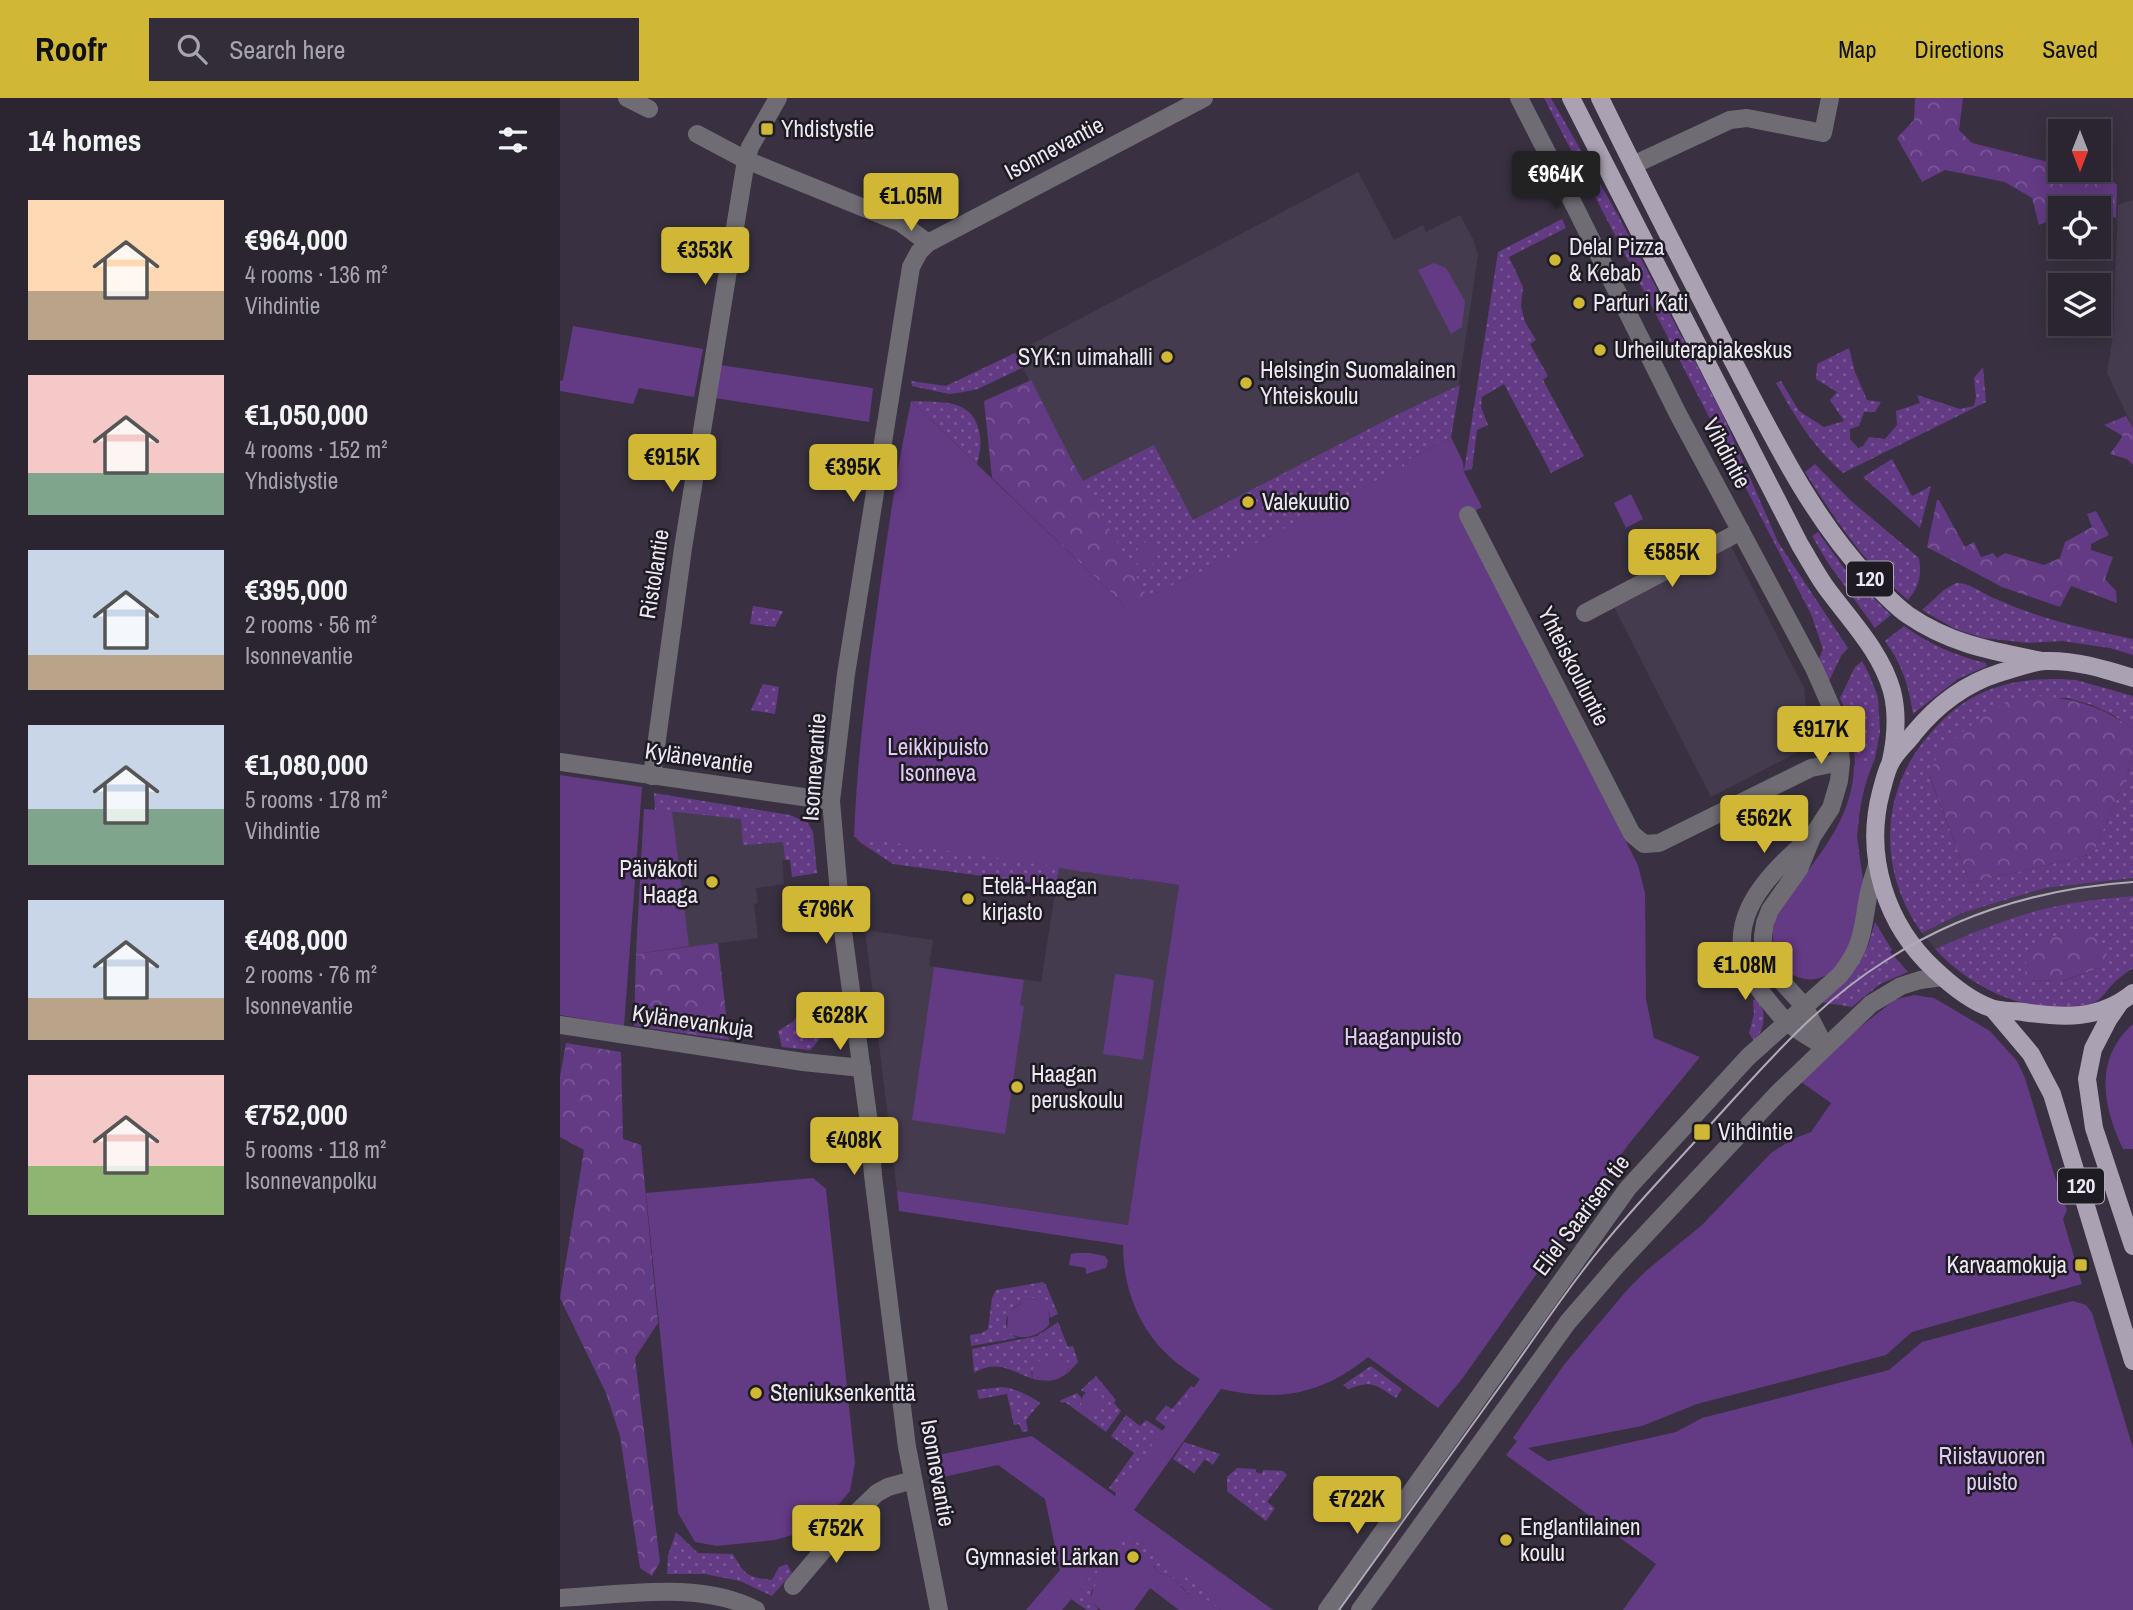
<!DOCTYPE html>
<html lang="en">
<head>
<meta charset="utf-8">
<style>
  :root { --surface:#2b2531; --page:#332d39; --text:#f1f3f6; --muted:#a6a5ab; --line:#47424d; --accent:#d0b736 }
  body { margin:0; font-family:"Archivo Narrow",sans-serif; background:var(--page); color:var(--text); height:100vh; display:flex; flex-direction:column; font-size:26px; white-space:nowrap }
  * { box-sizing:border-box; margin:0 }
  p { font-size:23px; color:var(--muted) }
  .icon { flex:none; width:38px; height:38px; fill:none; stroke:currentColor; stroke-width:2; stroke-linecap:round; stroke-linejoin:round }
  .map { position:relative; flex:1; overflow:hidden }
  .drawer { display:flex; flex-direction:column; background:var(--surface); width:560px }
  .drawer>* { flex:none }
  .needle { width:46px; rotate:180deg }
  .controls { position:absolute; left:1488px; top:21px; display:grid; gap:14px }
  .controls a { display:grid; place-items:center; width:63px; height:63px; border-radius:0px; background:var(--surface); box-shadow:0 4px 18px #0003,0 0 0 2px var(--line); font-size:35px }
  .price { position:absolute; translate:-50% -60px; padding:0 16px; border-radius:7px; background:var(--accent); color:#111; font-size:23px; line-height:46px; filter:drop-shadow(0 2px 4px #0008) }
  .price::after { content:''; position:absolute; left:50%; top:42px; width:21px; height:16px; margin-left:-10px; background:inherit; clip-path:polygon(0 0,100% 0,50% 100%) }
  .price.current { background:#222; color:#fff }
  ul { padding:0; list-style:none }
  li { display:flex; align-items:center; gap:21px; height:175px; padding:0 28px }
  li span { display:grid; place-items:center; flex:none; width:196px; height:140px; border-radius:0px; color:#555 }
  li>.icon { margin-inline-start:auto }
  span .icon { width:84px; height:84px; fill:#fffc; stroke-width:1 }
  li b { font-size:30px }
  h2 { display:flex; justify-content:space-between; align-items:center; height:84px; padding:0 28px; font-size:30px }
  header { display:flex; align-items:center; gap:42px; box-sizing:border-box; height:98px; padding:0 35px; background:var(--accent); color:#111 }
  header strong { font-size:33px }
  nav { display:flex; gap:38px; margin-inline-start:auto; font-size:24px }
  .search { width:490px; height:63px; background:var(--page); display:flex; align-items:center; gap:18px; box-sizing:border-box; padding:0 24px; border-radius:0px; color:var(--muted); font-size:26px }
  main { display:flex; flex:1; min-height:0 }
  .map>svg:first-child { display:block }
</style>
</head>
<body>
<header>
<strong>Roofr</strong>
<div class="search"><svg class="icon" aria-label="search" viewBox="0 0 24 24"><circle cx="10" cy="10" r="6"/><path d="M15 15l6 6"/></svg>Search here</div>
<nav><a>Map</a><a>Directions</a><a>Saved</a></nav>
</header>
<main>
<section class="drawer">
<h2>14 homes<svg class="icon" aria-label="filters" viewBox="0 0 24 24"><path d="M4 7h16M4 17h16"/><circle cx="9" cy="7" r="2"/><circle cx="15" cy="17" r="2"/></svg></h2>
<ul>
<li><span style="background:linear-gradient(#ffd9b3 65%,#b9a48a 0)"><svg class="icon" aria-label="home" viewBox="0 0 24 24"><path d="M3 11l9-7 9 7M6 9v11h12V9"/></svg></span><div><b>€964,000</b><p>4 rooms · 136 m²</p><p>Vihdintie</p></div></li>
<li><span style="background:linear-gradient(#f6c9c9 70%,#7fa58c 0)"><svg class="icon" aria-label="home" viewBox="0 0 24 24"><path d="M3 11l9-7 9 7M6 9v11h12V9"/></svg></span><div><b>€1,050,000</b><p>4 rooms · 152 m²</p><p>Yhdistystie</p></div></li>
<li><span style="background:linear-gradient(#c9d6e8 75%,#b9a48a 0)"><svg class="icon" aria-label="home" viewBox="0 0 24 24"><path d="M3 11l9-7 9 7M6 9v11h12V9"/></svg></span><div><b>€395,000</b><p>2 rooms · 56 m²</p><p>Isonnevantie</p></div></li>
<li><span style="background:linear-gradient(#c9d6e8 60%,#7fa58c 0)"><svg class="icon" aria-label="home" viewBox="0 0 24 24"><path d="M3 11l9-7 9 7M6 9v11h12V9"/></svg></span><div><b>€1,080,000</b><p>5 rooms · 178 m²</p><p>Vihdintie</p></div></li>
<li><span style="background:linear-gradient(#c9d6e8 70%,#b9a48a 0)"><svg class="icon" aria-label="home" viewBox="0 0 24 24"><path d="M3 11l9-7 9 7M6 9v11h12V9"/></svg></span><div><b>€408,000</b><p>2 rooms · 76 m²</p><p>Isonnevantie</p></div></li>
<li><span style="background:linear-gradient(#f6c9c9 65%,#8fb573 0)"><svg class="icon" aria-label="home" viewBox="0 0 24 24"><path d="M3 11l9-7 9 7M6 9v11h12V9"/></svg></span><div><b>€752,000</b><p>5 rooms · 118 m²</p><p>Isonnevanpolku</p></div></li>
</ul>
</section>
<div class="map">
<svg width="1573" height="1512" viewBox="0 0 1573 1512">
  <defs>
    <pattern id="grass-dots" width="8" height="8" patternUnits="userSpaceOnUse" patternTransform="scale(1.75)"><rect width="8" height="8" fill="#633a84"/><path d="M2 2h.1M6 6h.1" fill="none" stroke="#7a5696" stroke-width="1.8" stroke-linecap="round"/></pattern>
    <pattern id="forest-crowns" width="20" height="18" patternUnits="userSpaceOnUse" patternTransform="scale(1.75)"><rect width="20" height="18" fill="#633a84"/><path d="M2 6a3 3 0 1 1 6 0M12 15a3 3 0 1 1 6 0" fill="none" stroke="#7a5696"/></pattern>
  </defs>
  <rect width="100%" height="100%" fill="#393141"/>
  <g fill="#453b4f">
    <path d="M798 74 834 142 863 127 866 134 900 117 913 141 918 157 891 339 587 500 511 361 455 255Z"/>
    <path d="M1573 102V330L1547 275 1553 237 1558 107Z"/>
    <path d="M1171 448 1244 590 1250 648 1151 699 1054 509Z"/>
    <path d="M84 711 181 721 223 744 225 762 222 763 224 786 196 790 198 805 194 806 198 840 76 856Z"/>
    <path d="M499 770 619 787 568 1127 337 1093 305 832 373 842 369 868 481 884Z"/>
    <path d="M1573 780V798L1535 801 1491 809 1449 822 1375 851 1362 835 1402 815 1485 790Z"/>
  </g>
  <g fill="url(#grass-dots)" fill-rule="evenodd">
    <path d="M984 0H991L1059 119 1162 315 1218 444 1288 550 1281 558 1269 583 1258 563 1263 551 1251 516Z"/>
    <path d="M1002 121 1006 130 949 159 963 189 961 208 965 224 976 242 970 246 988 278 983 282 1024 358 991 375 944 286 922 299 921 309 928 327 917 332 912 371 904 373 938 154Z"/>
    <path d="M1289 250 1295 274 1307 302 1321 304 1315 314H1304L1299 328 1290 331V341L1298 350 1303 348 1309 339 1325 341 1337 327 1336 313 1360 305 1357 297 1400 311 1414 308 1416 299 1414 280 1423 269 1426 304 1283 375C1251 346 1238 323 1216 285L1221 283 1239 313 1264 329 1284 323 1270 302 1277 294 1256 281 1257 266Z"/>
    <path d="M455 255 464 269 418 291 398 295 389 296 352 288 351 283 386 288Z"/>
    <path d="M900 287 891 339 844 364 845 368 787 475 634 477 587 500 523 383 594 347 633 422 836 317Z"/>
    <path d="M351 303C378 305 412 299 419 333 422 344 420 355 417 366Z"/>
    <path d="M1332 361 1352 398 1371 388 1360 430 1303 379Z"/>
    <path d="M1255 366 1290 402 1359 460C1362 477 1359 489 1348 502 1304 466 1275 421 1245 374Z"/>
    <path d="M1258 434 1286 473 1331 517 1315 530 1268 465 1252 438Z"/>
    <path d="M1396 485C1409 484 1423 496 1436 501 1480 521 1526 531 1573 541V557L1550 550 1502 543 1469 545 1423 540 1395 531 1362 512 1384 492Z"/>
    <path d="M193 508 223 513 215 529 190 526Z"/>
    <path d="M1344 528C1369 546 1396 558 1426 565L1427 568 1398 581 1353 616C1349 589 1342 566 1325 543Z"/>
    <path d="M1302 563 1309 576 1318 599 1320 634 1315 660 1306 682 1300 711 1297 738 1303 786 1268 876C1228 894 1205 856 1216 820 1239 787 1283 734 1292 696 1299 665 1293 629 1280 600L1295 569Z"/>
    <path d="M1500 581 1516 582 1573 598V630L1553 617 1532 607 1507 600 1451 601 1405 632 1369 677 1410 785 1533 756 1573 662V780L1485 790 1402 815 1362 835C1318 774 1319 695 1368 638 1384 619 1403 602 1426 593 1450 583 1474 581 1500 581Z"/>
    <path d="M203 586 219 589 215 616 191 612Z"/>
    <path d="M94 695 230 717 248 725 253 734 257 775 232 779 230 762H225L223 744 183 747 181 721 95 712Z"/>
    <path d="M298 732 593 784 499 770 496 788 333 766 301 745 296 740Z"/>
    <path d="M1573 798V870C1566 875 1558 880 1552 887 1547 892 1543 899 1537 903 1531 907 1523 907 1516 908 1464 916 1410 889 1375 851 1413 835 1452 818 1492 809 1519 803 1546 800 1573 798ZM1466 863 1540 870 1503 883 1466 882Z"/>
    <path d="M1315 824 1332 852 1330 854 1348 874 1320 886 1292 909 1260 904 1300 860 1308 848Z"/>
    <path d="M253 895 262 908V939L250 952 222 949 218 933 234 923Z"/>
    <path d="M1198 900C1207 916 1205 928 1195 944L1189 935 1194 916 1193 902Z"/>
    <path d="M483 1184 486 1187 498 1216 490 1220 488 1213 472 1200C453 1206 433 1225 457 1240L411 1248 410 1237 422 1235 428 1231 432 1200 436 1192Z"/>
    <path d="M498 1224 508 1249 513 1248 518 1264 509 1274 507 1263 471 1274 473 1281C450 1273 438 1261 414 1275L412 1251 477 1238Z"/>
    <path d="M811 1268 842 1291 836 1300C814 1286 814 1282 788 1291L783 1287Z"/>
    <path d="M536 1278 556 1302 554 1305 561 1313 546 1334 505 1304 503 1305 499 1303 517 1295 521 1299V1306L531 1294 526 1295 521 1292Z"/>
    <path d="M631 1288 639 1292 613 1334 595 1321 606 1307 612 1311Z"/>
    <path d="M441 1289C452 1289 471 1298 480 1305L466 1322 468 1333 462 1334 459 1326 454 1327 447 1296 419 1301 417 1292Z"/>
    <path d="M566 1317 580 1328 586 1322 609 1337 556 1399V1395L549 1390 574 1355 551 1338Z"/>
    <path d="M624 1344 660 1356 653 1367 645 1361 634 1375 613 1361Z"/>
    <path d="M677 1370 696 1371V1374L702 1376 703 1372 723 1373 727 1377 707 1404 715 1410 706 1423 667 1393V1379Z"/>
    <path d="M532 1405 684 1512H661L633 1493 630 1497 612 1479 597 1474 594 1468 532 1492C529 1500 532 1505 538 1510L537 1512H527L511 1501 528 1482Z"/>
    <path d="M116 1434 138 1455 173 1456C185 1478 188 1479 212 1482L219 1469 227 1466 232 1475 212 1498 180 1483 145 1476H107L108 1457Z"/>
  </g>
  <g fill="url(#forest-crowns)">
    <path d="M1355 0H1403L1399 32 1412 45 1488 64 1500 65V72H1538L1557 87 1556 120 1531 108 1526 110H1500V119L1479 127 1472 100 1445 84 1385 72 1362 84 1337 40 1354 22Z"/>
    <path d="M471 282 511 361 610 539 566 509 432 380 424 303Z"/>
    <path d="M1566 318 1573 330V367L1567 361 1550 356 1563 338 1544 327Z"/>
    <path d="M1377 402H1379L1405 449 1414 444 1421 459 1433 455 1437 460 1445 455 1484 467 1500 460 1505 444 1532 429 1527 416 1536 413 1549 437 1531 446V452L1553 459 1545 481 1556 493 1557 505 1511 488 1500 509 1442 489 1367 449Z"/>
    <path d="M1478 598C1518 601 1539 608 1573 630V662L1533 756 1410 785 1369 676 1378 656 1405 632 1427 616 1451 601Z"/>
    <path d="M1507 835H1532L1547 856 1540 870 1502 883 1465 882 1466 863 1486 840Z"/>
    <path d="M158 845 169 942 74 928 76 856Z"/>
    <path d="M6 945 61 954 63 1041 81 1047 98 1225 75 1260 100 1464 92 1478 80 1470 60 1338 46 1295 0 1200 24 1052 0 1039V979Z"/>
  </g>
  <g fill="#633a84">
    <path d="M874 165 886 170 905 203 902 229 891 236 858 172Z"/>
    <path d="M13 228 143 251 134 299 79 290 73 306 0 293V283L3 282Z"/>
    <path d="M160 267 313 290 309 324 155 300Z"/>
    <path d="M351 303 566 509 634 477 845 368 844 364 891 339 903 364 904 374 922 409 901 421 1078 767 1085 795 1086 901 1094 940 1140 959 1068 1047 902 1281 878 1310 808 1259C762 1297 718 1304 661 1291L574 1412 713 1512H671L567 1437 502 1512H466L500 1472 485 1401 438 1367 374 1381 368 1359 472 1338 555 1398 640 1281C630 1274 619 1268 610 1259 578 1230 563 1189 563 1147L339 1113 337 1093 568 1127 619 787 294 739C297 660 307 582 318 504 327 437 337 370 351 303Z"/>
    <path d="M1071 396 1083 421 1066 430 1054 405Z"/>
    <path d="M583 443 600 454 588 473 571 462Z"/>
    <path d="M1315 660C1305 685 1297 711 1297 738 1297 754 1303 770 1303 786 1302 798 1297 833 1293 844 1291 849 1287 853 1284 857 1281 861 1278 867 1275 870 1245 901 1205 863 1214 828 1218 812 1229 799 1238 786 1265 750 1293 715 1294 668Z"/>
    <path d="M0 677 82 689 64 928 0 917Z"/>
    <path d="M84 711 112 713 129 848 76 856Z"/>
    <path d="M374 869 464 882 460 907 464 908 445 1036 352 1022Z"/>
    <path d="M555 876 591 881 594 883 583 962 543 956Z"/>
    <path d="M1354 897 1374 900 1430 933 1457 963 1465 980 1494 1076 1507 1112 1503 1121 1522 1186 1352 1234 1326 1257 1137 1306 1082 1328 968 1350 988 1363 1116 1334 1142 1320 1329 1272 1362 1244 1505 1205 1513 1203 1526 1207 1532 1215 1573 1350V1512H1063L1096 1466 946 1357 957 1343 953 1340 1003 1268 1067 1192 1087 1172 1142 1127 1211 1055 1233 1041 1251 1034 1271 1005 1241 984 1289 938 1334 902Z"/>
    <path d="M1573 926V1051H1563C1543 1009 1533 961 1573 926Z"/>
    <path d="M253 1080 266 1091 295 1365 290 1393 274 1412 253 1431 215 1442 157 1448 135 1444 118 1415 86 1095Z"/>
    <path d="M516 1155H530L545 1158 548 1163 546 1170 526 1176V1170L509 1167 511 1156Z"/>
    <path d="M473 1200C487 1203 490 1214 489 1227 479 1239 458 1244 447 1233L448 1215 465 1202Z"/>
    <path d="M488 1259H498L507 1263 509 1274C496 1284 489 1284 473 1281 470 1270 476 1262 488 1259Z"/>
    <circle cx="532" cy="1304" r="11"/>
    <path d="M568 1451C579 1455 593 1464 597 1474L612 1479 629 1497 633 1492 661 1512H619L590 1490 574 1512H541L531 1503C529 1490 556 1453 568 1451Z"/>
  </g>
  <g fill="none" stroke-linecap="round" stroke-linejoin="round">
    <g stroke="#706c74" stroke-width="18">
      <path d="M67 0 89 11"/>
      <path d="M959 0 1014 107 1118 316 1254 570 1277 622 1281 664 1279 683 1271 710 1252 739 1239 771 1210 812 1205 825 1203 838V850L1206 861 1213 874 1244 908 1265 949"/>
      <path d="M137 36 186 62 341 125 368 145"/>
      <path d="M1073 67 1170 22 1187 20 1263 35 1270 0"/>
      <path d="M908 417 1072 736 1084 746 1099 745 1251 670 1281 664"/>
      <path d="M1025 515 1181 433"/>
      <path d="M0 664 271 703"/>
      <path d="M92 678 123 450 186 62 190 49 218 0"/>
      <path d="M1249 741C1200 782 1154 834 1202 895 1210 905 1218 916 1227 924 1238 933 1251 940 1263 948"/>
      <path d="M0 927 243 964 302 970"/>
      <path d="M233 1488 289 1422 317 1395 328 1389 353 1382"/>
      <path d="M0 1500C61 1497 141 1482 196 1512"/>
      <path d="M379 1512 347 1349 313 1077 309 1025 281 819 271 703 286 576 351 169 359 154 368 145 644 0"/>
      <path d="M767 1512 1068 1090 1188 959 1280 877C1303 848 1302 834 1308 799 1310 788 1314 777 1317 766"/>
      <path d="M800 1512 1008 1224 1058 1166 1219 994 1311 906 1341 888 1360 882 1383 879"/>
    </g>
    <g stroke="#aaa2b2" stroke-width="18">
      <path d="M1011 0 1240 447C1248 460 1256 475 1265 488 1289 521 1321 553 1332 593 1338 617 1336 640 1331 663"/>
      <path d="M1040 0C1083 88 1127 174 1172 261 1212 337 1250 417 1309 480 1321 493 1334 507 1348 517 1390 546 1432 553 1482 563"/>
      <path d="M1573 580C1544 571 1516 562 1485 563 1470 564 1454 571 1439 575 1404 586 1377 607 1354 635 1347 645 1336 654 1331 664 1326 673 1324 684 1321 694 1304 759 1326 827 1375 872 1391 887 1410 903 1431 910 1441 913 1453 913 1463 914 1503 920 1540 922 1573 895"/>
      <path d="M1559 906 1548 922 1533 951 1527 981 1534 1030 1573 1148"/>
      <path d="M1433 911 1471 956 1492 996 1573 1263"/>
    </g>
    <path stroke="#b1abb8" stroke-width="2" d="M779 1512C835 1435 890 1357 946 1280 971 1245 995 1209 1021 1175 1060 1123 1106 1076 1150 1027 1205 967 1255 907 1325 863 1399 815 1485 790 1573 784"/>
  </g>
  <g fill="#d0b736" stroke="#1e1b22" stroke-width="2.5">
    <rect x="200" y="24" width="14" height="14" rx="3.5"/>
    <circle cx="995" cy="162" r="7"/>
    <circle cx="1019" cy="205" r="7"/>
    <circle cx="1040" cy="252" r="7"/>
    <circle cx="607" cy="259" r="7"/>
    <circle cx="686" cy="285" r="7"/>
    <circle cx="688" cy="404" r="7"/>
    <circle cx="152" cy="784" r="7"/>
    <circle cx="408" cy="801" r="7"/>
    <circle cx="457" cy="989" r="7"/>
    <rect x="1133" y="1025" width="18" height="18" rx="3.5"/>
    <rect x="1514" y="1160" width="14" height="14" rx="3.5"/>
    <circle cx="196" cy="1295" r="7"/>
    <circle cx="946" cy="1442" r="7"/>
    <circle cx="573" cy="1459" r="7"/>
  </g>
  <g text-anchor="middle" stroke-width="5" stroke-linejoin="round" paint-order="stroke">
    <g fill="#1e1b22" stroke="#aeaab4" stroke-width="2">
      <rect x="1287" y="463.5" width="46" height="35" rx="5"/>
      <rect x="1498" y="1070.5" width="46" height="35" rx="5"/>
    </g>
    <g font-size="21" font-weight="bold" fill="#ece7f2">
      <text x="1310" y="488">120</text>
      <text x="1521" y="1095">120</text>
    </g>
    <g font-size="23" fill="#ece7f2" stroke="#1e1b22" text-anchor="start">
      <text x="221" y="39">Yhdistystie</text>
      <text x="1009" y="157">Delal Pizza<tspan x="1009" dy="26">&amp; Kebab</tspan></text>
      <text x="1033" y="213">Parturi Kati</text>
      <text x="1054" y="260">Urheiluterapiakeskus</text>
      <text x="593" y="267" text-anchor="end">SYK:n uimahalli</text>
      <text x="700" y="280">Helsingin Suomalainen<tspan x="700" dy="26">Yhteiskoulu</tspan></text>
      <text x="702" y="412">Valekuutio</text>
      <text x="138" y="779" text-anchor="end">Päiväkoti<tspan x="138" dy="26">Haaga</tspan></text>
      <text x="422" y="796">Etelä-Haagan<tspan x="422" dy="26">kirjasto</tspan></text>
      <text x="471" y="984">Haagan<tspan x="471" dy="26">peruskoulu</tspan></text>
      <text x="1158" y="1042">Vihdintie</text>
      <text x="1507" y="1175" text-anchor="end">Karvaamokuja</text>
      <text x="210" y="1303">Steniuksenkenttä</text>
      <text x="960" y="1437">Englantilainen<tspan x="960" dy="26">koulu</tspan></text>
      <text x="559" y="1467" text-anchor="end">Gymnasiet Lärkan</text>
    </g>
    <g font-size="23" fill="#ece7f2" stroke="#1e1b22">
      <text transform="translate(494 50) rotate(-28)" y="8">Isonnevantie</text>
      <text transform="translate(1167 355) rotate(62)" y="8">Vihdintie</text>
      <text transform="translate(94 476) rotate(-81)" y="8">Ristolantie</text>
      <text transform="translate(1014 568) rotate(63)" y="8">Yhteiskouluntie</text>
      <text transform="translate(139 660) rotate(8)" y="8">Kylänevantie</text>
      <text transform="translate(254 669) rotate(-86)" y="8">Isonnevantie</text>
      <text transform="translate(133 923) rotate(8)" y="8">Kylänevankuja</text>
      <text transform="translate(1021 1117) rotate(-53)" y="8">Eliel Saarisen tie</text>
      <text transform="translate(378 1375) rotate(80)" y="8">Isonnevantie</text>
    </g>
    <g font-size="23" fill="#e1cbf7" stroke="#1e1b22">
      <text x="378" y="657">Leikkipuisto<tspan x="378" dy="26">Isonneva</tspan></text>
      <text x="843" y="947">Haaganpuisto</text>
      <text x="1432" y="1366">Riistavuoren<tspan x="1432" dy="26">puisto</tspan></text>
    </g>
  </g>
</svg>
<div class="controls">
<a><svg class="needle" viewBox="-14 -14 28 28"><path d="M0-13l5 13h-10z" fill="#e53935"/><path d="M0 13l5-13h-10z" fill="#a6a5ab"/></svg></a>
<a><svg class="icon" aria-label="locate" viewBox="0 0 24 24"><circle cx="12" cy="12" r="6"/><path d="M12 2v4M12 18v4M2 12h4M18 12h4"/></svg></a>
<a><svg class="icon" aria-label="layers" viewBox="0 0 24 24"><path d="M12 4l9 5-9 5-9-5zM3 14l9 5 9-5"/></svg></a>
</div>
<b class="price current" style="left:996px;top:113px">€964K</b>
<b class="price" style="left:351px;top:135px">€1.05M</b>
<b class="price" style="left:145px;top:189px">€353K</b>
<b class="price" style="left:112px;top:396px">€915K</b>
<b class="price" style="left:293px;top:406px">€395K</b>
<b class="price" style="left:1112px;top:491px">€585K</b>
<b class="price" style="left:1261px;top:668px">€917K</b>
<b class="price" style="left:1204px;top:757px">€562K</b>
<b class="price" style="left:266px;top:848px">€796K</b>
<b class="price" style="left:1185px;top:904px">€1.08M</b>
<b class="price" style="left:280px;top:954px">€628K</b>
<b class="price" style="left:294px;top:1079px">€408K</b>
<b class="price" style="left:797px;top:1438px">€722K</b>
<b class="price" style="left:276px;top:1467px">€752K</b>
</div>
</main>
</body>
</html>
